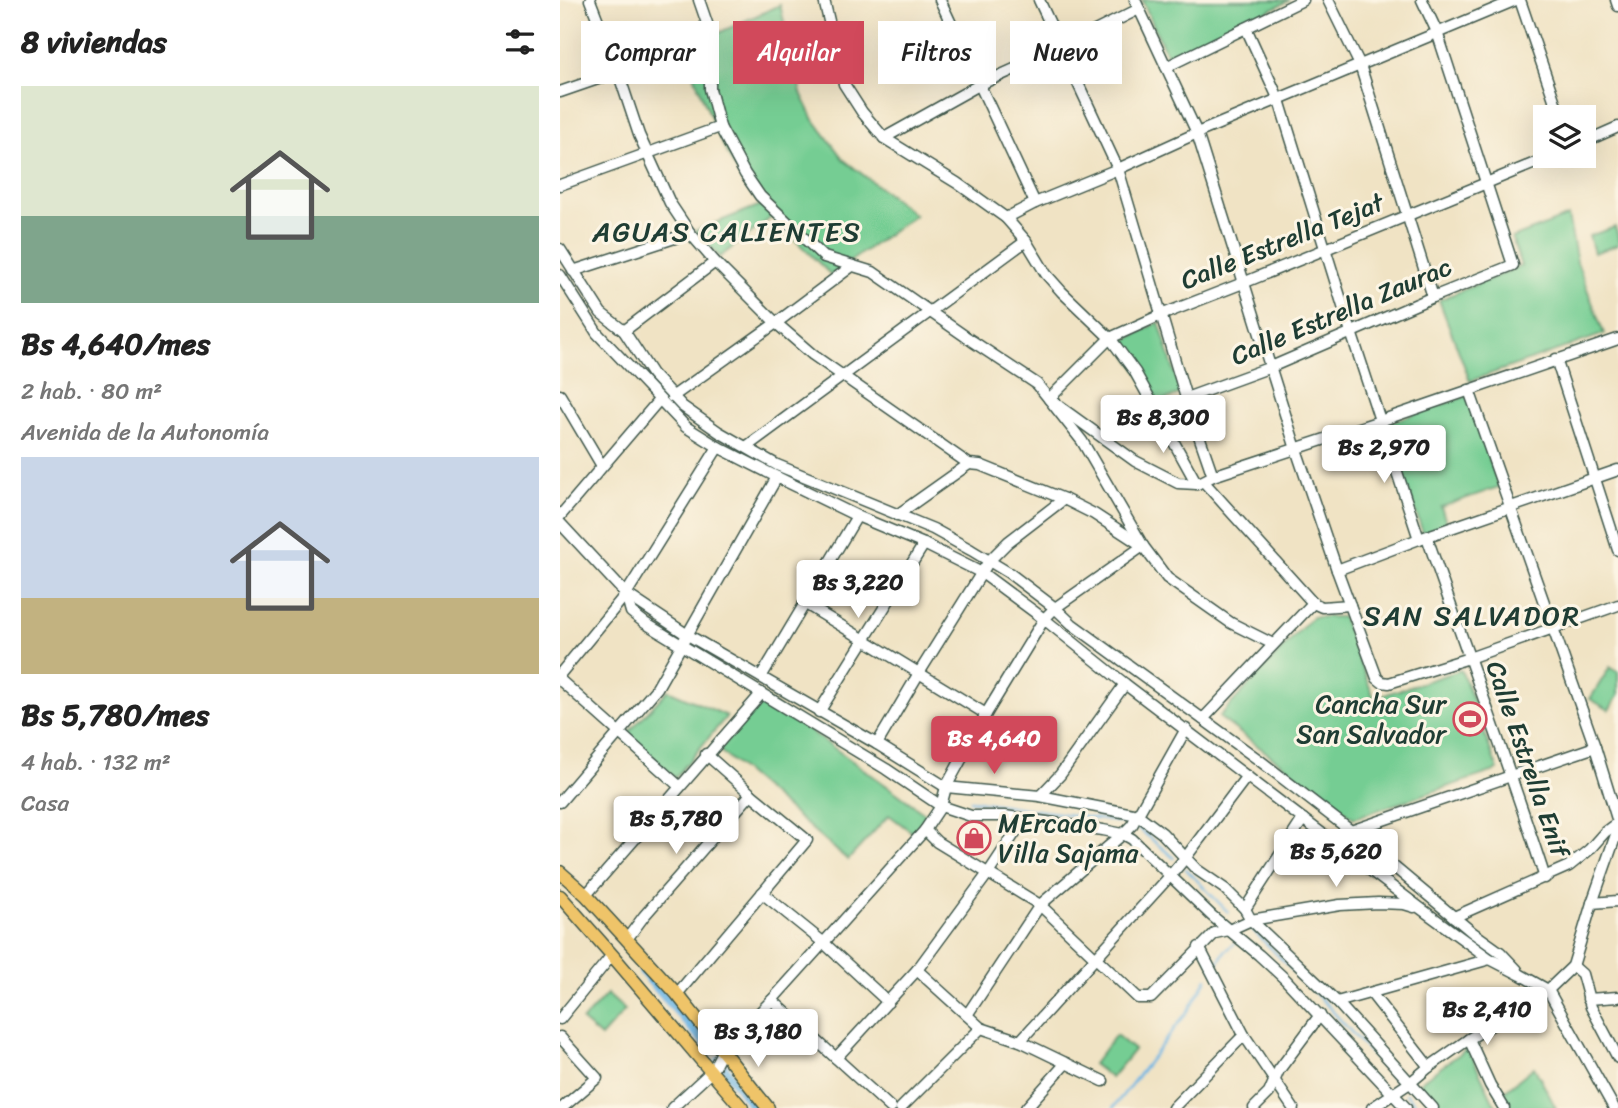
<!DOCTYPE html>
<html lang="es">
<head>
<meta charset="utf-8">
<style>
  :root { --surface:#fff; --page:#f2f2f2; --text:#222; --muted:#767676; --accent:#d1495b }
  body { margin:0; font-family:Sriracha,sans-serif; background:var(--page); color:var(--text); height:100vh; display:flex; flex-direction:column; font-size:26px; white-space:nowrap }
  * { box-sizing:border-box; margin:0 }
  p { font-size:23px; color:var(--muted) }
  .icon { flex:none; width:38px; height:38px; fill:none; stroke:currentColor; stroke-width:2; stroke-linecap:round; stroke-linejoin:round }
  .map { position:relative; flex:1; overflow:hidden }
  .panel { display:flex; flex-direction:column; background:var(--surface); width:560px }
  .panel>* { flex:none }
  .hud { position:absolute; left:21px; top:21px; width:665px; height:63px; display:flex; gap:14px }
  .fabs { position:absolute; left:973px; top:105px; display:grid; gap:14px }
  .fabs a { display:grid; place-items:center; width:63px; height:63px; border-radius:0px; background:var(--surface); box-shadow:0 7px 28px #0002; font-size:35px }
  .price { position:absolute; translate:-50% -60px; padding:0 16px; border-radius:7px; background:#fff; color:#222; font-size:23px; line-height:46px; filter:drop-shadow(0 2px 4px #0008) }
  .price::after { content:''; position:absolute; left:50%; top:42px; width:21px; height:16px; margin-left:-10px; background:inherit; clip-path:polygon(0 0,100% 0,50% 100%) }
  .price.active { background:var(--accent); color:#fff }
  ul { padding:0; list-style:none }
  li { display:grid; align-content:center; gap:14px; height:371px; padding:0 21px }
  li span { display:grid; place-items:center; height:217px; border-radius:0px; color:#555 }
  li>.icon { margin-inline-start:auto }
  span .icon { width:126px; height:126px; fill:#fffc; stroke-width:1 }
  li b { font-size:30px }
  h2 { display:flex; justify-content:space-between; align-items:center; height:84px; padding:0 21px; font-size:30px }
  .pill { padding:0 24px; border-radius:0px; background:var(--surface); box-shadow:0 7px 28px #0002; font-size:24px; line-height:63px }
  .pill.active { background:var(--accent); color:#fff }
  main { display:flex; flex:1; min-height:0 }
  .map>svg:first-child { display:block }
</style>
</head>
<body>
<main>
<section class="panel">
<h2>8 viviendas<svg class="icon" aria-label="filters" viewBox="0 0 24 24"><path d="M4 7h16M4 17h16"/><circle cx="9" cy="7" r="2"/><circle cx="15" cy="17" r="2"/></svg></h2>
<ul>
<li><span style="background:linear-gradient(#dfe7d0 60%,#7fa58c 0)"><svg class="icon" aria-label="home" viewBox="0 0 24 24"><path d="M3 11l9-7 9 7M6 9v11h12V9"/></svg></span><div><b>Bs 4,640/mes</b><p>2 hab. · 80 m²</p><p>Avenida de la Autonomía</p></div></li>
<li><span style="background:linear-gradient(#c9d6e8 65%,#c2b280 0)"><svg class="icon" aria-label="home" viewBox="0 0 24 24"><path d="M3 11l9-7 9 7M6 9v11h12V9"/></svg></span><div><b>Bs 5,780/mes</b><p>4 hab. · 132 m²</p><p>Casa</p></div></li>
</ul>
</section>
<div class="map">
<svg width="1058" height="1108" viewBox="0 0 1058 1108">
  <rect width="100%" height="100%" fill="#fcf5e5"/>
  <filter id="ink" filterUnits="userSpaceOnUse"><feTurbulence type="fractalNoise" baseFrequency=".0143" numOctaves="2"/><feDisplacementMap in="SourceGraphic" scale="14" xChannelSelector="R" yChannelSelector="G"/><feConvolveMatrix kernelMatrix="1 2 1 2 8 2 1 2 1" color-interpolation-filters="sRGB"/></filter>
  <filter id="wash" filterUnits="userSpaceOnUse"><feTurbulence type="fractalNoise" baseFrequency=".00686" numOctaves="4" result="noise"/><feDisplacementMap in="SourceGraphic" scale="28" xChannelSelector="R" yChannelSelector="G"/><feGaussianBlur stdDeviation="1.57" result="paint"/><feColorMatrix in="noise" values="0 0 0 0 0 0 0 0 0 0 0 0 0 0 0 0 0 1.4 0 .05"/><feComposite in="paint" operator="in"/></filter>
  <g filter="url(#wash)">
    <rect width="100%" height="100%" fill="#f0e3c4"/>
    <g fill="#75cd93" stroke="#4a8564" stroke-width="2">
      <path d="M582 0H730L609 60Z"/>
      <path d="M220 5 241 93 254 120 284 160 355 215 271 275 212 217 160 257 135 231 201 205C164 161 146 105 125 52L154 45V35Z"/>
      <path d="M1008 216 1017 262 1044 334 910 381 879 300 961 266 952 238Z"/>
      <path d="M1055 227 1058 236V245L1034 253 1029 236Z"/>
      <path d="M599 322 621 393 598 403 560 343Z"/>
      <path d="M907 396 939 487 881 507 887 525 863 533 825 424Z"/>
      <path d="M752 617H782L814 698 901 670 926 732 924 733 938 770 794 818 659 717Z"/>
      <path d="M1050 667 1058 672V696L1049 710 1030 699Z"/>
      <path d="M108 690 167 716 115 778 67 734Z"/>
      <path d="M203 697 366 814 353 833 329 815 288 860 159 750Z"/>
      <path d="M47 994 65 1010 41 1037 22 1021Z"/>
      <path d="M556 1035 574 1050 551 1078 533 1064Z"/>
      <path d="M908 1048 933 1101 937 1108H881L859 1083Z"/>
      <path d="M974 1067 996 1108H949L941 1094Z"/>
    </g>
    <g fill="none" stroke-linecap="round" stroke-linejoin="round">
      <g stroke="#6cb5e4" stroke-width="2.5">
        <path d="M410 800 564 823"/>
        <path d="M578 828 614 858"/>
        <path d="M626 869 668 912"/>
        <path d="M691 928 766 1004 837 1083"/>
        <path d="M656 966 665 951 675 943"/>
        <path d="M846 1094 859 1108"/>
        <path d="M553 1108 628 1011 647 979"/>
      </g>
      <g stroke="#6cb5e4" stroke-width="9">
        <path d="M83 972 152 1051"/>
        <path d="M159 1060 194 1108"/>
      </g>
    </g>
  </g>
  <g filter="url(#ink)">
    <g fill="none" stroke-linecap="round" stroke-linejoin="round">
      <defs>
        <g id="minor">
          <path d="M30 0 58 72 79 135 110 203 130 233 155 262 216 323 253 355 409 464 420 465 504 499 534 514 583 546 607 578 671 623 713 644"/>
          <path d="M139 0 150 32V89L160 127 185 174 200 196 264 257 313 272 412 341 477 384 489 399 575 461 618 483 637 484 653 476 820 421 1058 339"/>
          <path d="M264 0 284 84 302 112 324 138 397 183 446 218 466 241 486 274 502 292 550 338 575 372 637 484"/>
          <path d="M380 0 475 203"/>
          <path d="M479 0 558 169 626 398 653 476"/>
          <path d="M575 0 637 133 736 449 777 570 817 678 822 682 829 683 909 658 1058 605"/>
          <path d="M768 0 800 65 873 297"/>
          <path d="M960 0 1000 117"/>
          <path d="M1056 0 1058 6"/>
          <path d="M686 28 719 100 791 332 859 539"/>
          <path d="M606 67 743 0"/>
          <path d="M0 92 58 72"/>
          <path d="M324 138 419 85 501 48 579 9"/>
          <path d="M1024 142 1058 127"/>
          <path d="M0 185 160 127"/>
          <path d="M446 218 475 203 558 169 637 133 956 0"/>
          <path d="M0 249 41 313 64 331 92 374 122 406 159 432 217 465 373 529 411 550 449 573 495 608 512 624 699 760 791 831 912 932 940 952 957 970"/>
          <path d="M13 271 130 233"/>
          <path d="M0 275 37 333 126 427 158 447 217 477 297 516 364 544 422 573 484 619 565 684 860 908 930 959 961 975 988 990 1054 1108"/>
          <path d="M64 331 155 262"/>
          <path d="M996 359 1058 550"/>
          <path d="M909 390 1035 747 1058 822"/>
          <path d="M0 395 42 466"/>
          <path d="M112 397 216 323 292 266"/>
          <path d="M626 398 711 367 873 297 953 265 877 32 862 0"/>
          <path d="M186 447 466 241"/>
          <path d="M644 482 753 603 762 607 790 605"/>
          <path d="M337 515 409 464"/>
          <path d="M0 516 99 400"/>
          <path d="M0 523 66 594 126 634 317 744 386 787 480 796 578 815 602 833 636 869 665 889 685 909 691 920 777 1002 873 1108"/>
          <path d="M867 537C906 651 948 763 985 878"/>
          <path d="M777 570 859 539 1058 470"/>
          <path d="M66 594 71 612 85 623 326 769 381 806 411 816H445L543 830 563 834 572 839 652 916 699 955 725 979 846 1108"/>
          <path d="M244 603 426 714"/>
          <path d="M0 674 66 594 158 447"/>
          <path d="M201 677 297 516"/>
          <path d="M0 680 119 786"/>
          <path d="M259 712 364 544"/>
          <path d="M643 719 753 603"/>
          <path d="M317 744 359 673 429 561 448 542 504 499"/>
          <path d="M480 796 500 775 565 684"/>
          <path d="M0 802 97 688 217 477"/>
          <path d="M365 830 377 842 480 905 578 998H591L655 933 669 930 691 920 780 905 818 903 844 904 854 907"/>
          <path d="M791 831 1035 747"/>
          <path d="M202 893 264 943 328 1002"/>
          <path d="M26 895 201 694"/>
          <path d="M1032 903 1058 901"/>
          <path d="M685 909 743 819"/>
          <path d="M894 917 1009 866 1029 850 1045 832 1053 826 1058 825"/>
          <path d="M67 939 84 916 191 794"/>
          <path d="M639 947 684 1035 733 1108"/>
          <path d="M1013 966 1022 974 1031 1007 1058 1058"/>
          <path d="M357 970 421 1028"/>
          <path d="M811 993 869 1067"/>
          <path d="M117 994 247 840 191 794 146 754"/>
          <path d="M1028 999 1058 997"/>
          <path d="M212 1000 331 1108"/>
          <path d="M777 1002 930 959"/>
          <path d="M407 1015 480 905 563 834 572 825 626 729"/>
          <path d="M0 1019 52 955"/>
          <path d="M0 1037 37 1078 2 1108"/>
          <path d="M909 1039 930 1085 944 1108"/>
          <path d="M460 1041 610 876 626 857 687 776"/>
          <path d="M276 1058 357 970 429 872 464 819"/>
          <path d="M112 1108 152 1071 163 1050 212 1000 365 830 381 806 386 787 426 714 484 619 495 608 583 546 522 441 489 399 550 338 601 315 683 283 992 156"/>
          <path d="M341 1108 421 1028 460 1041 543 1081"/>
          <path d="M466 1108 506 1063"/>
          <path d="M613 1108 684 1035"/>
          <path d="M694 1108 709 1093 719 1070 760 1015"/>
          <path d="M812 1108 851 1082 869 1067 909 1039 988 990 1013 966 1032 903 1058 829"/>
        </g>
        <g id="major">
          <path d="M0 872 26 895 117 994 208 1108"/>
          <path d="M0 896 52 955 182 1108"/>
        </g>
      </defs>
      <use href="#minor" stroke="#3e564a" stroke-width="13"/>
      <use href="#major" stroke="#3e564a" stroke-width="15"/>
      <use href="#minor" stroke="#fff" stroke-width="10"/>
      <use href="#major" stroke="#efc469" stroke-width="12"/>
    </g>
  </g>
  <defs>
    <symbol id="stadium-ring" viewBox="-11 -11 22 22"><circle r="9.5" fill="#fcf5e5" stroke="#d1495b" stroke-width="1.5"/><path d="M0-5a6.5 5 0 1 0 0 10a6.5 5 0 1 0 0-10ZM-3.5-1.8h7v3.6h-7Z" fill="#d1495b"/></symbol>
    <symbol id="shop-ring" viewBox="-11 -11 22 22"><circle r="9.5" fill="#fcf5e5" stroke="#d1495b" stroke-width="1.5"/><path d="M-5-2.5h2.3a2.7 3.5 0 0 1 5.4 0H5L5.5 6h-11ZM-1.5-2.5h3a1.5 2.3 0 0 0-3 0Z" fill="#d1495b"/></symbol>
  </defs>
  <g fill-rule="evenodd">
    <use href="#stadium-ring" x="891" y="700" width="38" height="38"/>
    <use href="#shop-ring" x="395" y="819" width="38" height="38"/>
  </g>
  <g text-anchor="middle" stroke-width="6" stroke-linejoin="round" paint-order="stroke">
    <g font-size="26" fill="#1f3d34" stroke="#fcf5e5">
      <text transform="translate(722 241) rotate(-22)" y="9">Calle Estrella Tejat</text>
      <text transform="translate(781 311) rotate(-23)" y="9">Calle Estrella Zaurac</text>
      <text transform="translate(968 759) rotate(71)" y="9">Calle Estrella Enif</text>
    </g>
    <g font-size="26" fill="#1f3d34" stroke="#fcf5e5" text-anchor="end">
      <text x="886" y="713">Cancha Sur<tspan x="886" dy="30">San Salvador</tspan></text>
      <text x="438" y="832" text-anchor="start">MErcado<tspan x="438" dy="30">Villa Sajama</tspan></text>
    </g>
    <g font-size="28" letter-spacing="2" fill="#1f3d34" stroke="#fcf5e5">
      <text x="167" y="241">AGUAS CALIENTES</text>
      <text x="912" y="625">SAN SALVADOR</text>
    </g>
  </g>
</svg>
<div class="fabs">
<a><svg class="icon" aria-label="layers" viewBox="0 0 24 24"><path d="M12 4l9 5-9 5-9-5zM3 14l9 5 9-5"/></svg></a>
</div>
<b class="price" style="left:603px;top:455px">Bs 8,300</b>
<b class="price" style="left:824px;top:485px">Bs 2,970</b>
<b class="price" style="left:298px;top:620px">Bs 3,220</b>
<b class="price active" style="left:434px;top:776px">Bs 4,640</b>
<b class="price" style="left:116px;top:856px">Bs 5,780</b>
<b class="price" style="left:776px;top:889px">Bs 5,620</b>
<b class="price" style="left:927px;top:1047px">Bs 2,410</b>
<b class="price" style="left:198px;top:1069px">Bs 3,180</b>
<div class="hud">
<a class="pill">Comprar</a>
<a class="pill active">Alquilar</a>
<a class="pill">Filtros</a>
<a class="pill">Nuevo</a>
</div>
</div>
</main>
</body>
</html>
